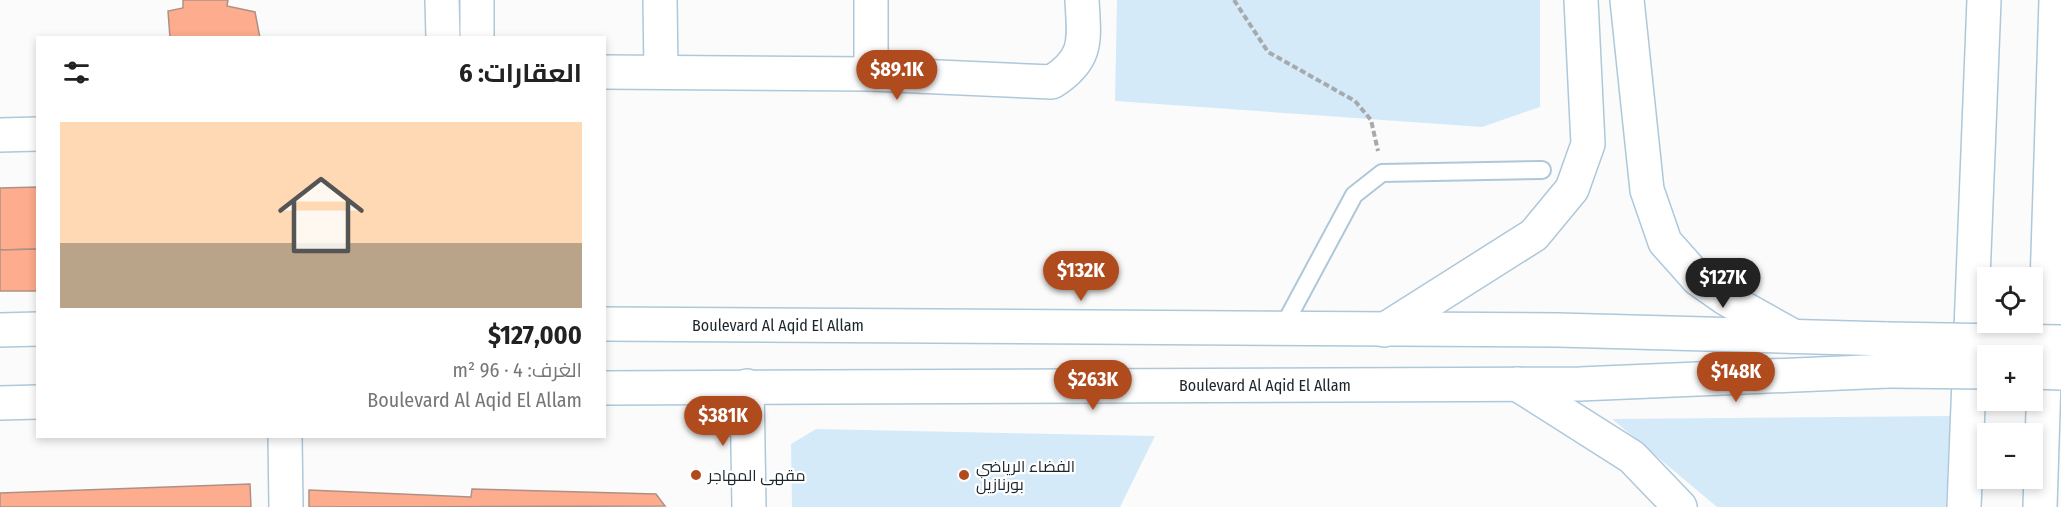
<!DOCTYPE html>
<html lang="ar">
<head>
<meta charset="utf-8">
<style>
  :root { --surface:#fff; --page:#f6f6f6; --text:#222; --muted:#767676; --line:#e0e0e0; --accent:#b04b1d }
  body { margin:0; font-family:"Fira Sans Condensed",Cairo,sans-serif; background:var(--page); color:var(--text); direction:rtl; height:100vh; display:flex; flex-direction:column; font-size:22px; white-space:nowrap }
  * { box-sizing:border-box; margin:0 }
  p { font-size:20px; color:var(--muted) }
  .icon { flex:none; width:33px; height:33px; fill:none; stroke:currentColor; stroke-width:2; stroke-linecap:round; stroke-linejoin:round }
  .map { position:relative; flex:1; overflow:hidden; direction:ltr }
  .drawer { position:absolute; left:36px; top:36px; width:570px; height:402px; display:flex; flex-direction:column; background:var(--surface); border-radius:0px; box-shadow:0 3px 9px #0003; direction:rtl }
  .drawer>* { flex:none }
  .controls { position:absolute; left:1977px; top:267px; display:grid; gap:12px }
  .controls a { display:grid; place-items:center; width:66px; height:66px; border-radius:0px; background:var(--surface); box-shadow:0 3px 9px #0003; font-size:30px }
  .price { position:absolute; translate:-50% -51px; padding:0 14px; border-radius:21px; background:var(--accent); color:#fff; font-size:20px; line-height:39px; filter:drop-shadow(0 2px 3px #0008) }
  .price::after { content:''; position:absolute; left:50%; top:36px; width:18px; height:14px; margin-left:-9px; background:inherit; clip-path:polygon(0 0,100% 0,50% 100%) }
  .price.active { background:#222; color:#fff }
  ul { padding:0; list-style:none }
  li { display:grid; align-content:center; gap:12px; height:318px; padding:0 24px }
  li+li { border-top:2px solid var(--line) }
  li span { display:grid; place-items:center; height:186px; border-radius:0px; color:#555 }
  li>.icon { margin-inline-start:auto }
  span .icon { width:108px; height:108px; fill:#fffc; stroke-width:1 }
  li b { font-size:26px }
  h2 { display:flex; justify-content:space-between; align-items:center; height:72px; padding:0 24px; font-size:26px }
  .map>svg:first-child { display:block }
</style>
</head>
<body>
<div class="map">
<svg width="2061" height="507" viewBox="0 0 2061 507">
  <rect width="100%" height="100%" fill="#fbfbfb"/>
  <g fill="#d5eaf9">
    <path d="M1117 0H1540V107L1482 127 1115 101Z"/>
    <path d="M1950 416 1946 507H1717L1612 419Z"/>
    <path d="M816 429 1155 436 1120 507H792L791 444Z"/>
  </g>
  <g fill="#fdac8d" stroke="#ae9186" stroke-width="1.5">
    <path d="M183 0H228L227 6 255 12 260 38H170L168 11 183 8Z"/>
    <path d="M38 187V249L0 250V188Z"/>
    <path d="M38 249V291H0V250Z"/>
    <path d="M250 484 251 507H0V493Z"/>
    <path d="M472 489 656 494 665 506 309 507V490L471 497Z"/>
  </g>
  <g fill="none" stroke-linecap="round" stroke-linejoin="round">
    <defs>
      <path id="service" d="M1282 329 1354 195 1382 173 1542 170"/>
      <g id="minor">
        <path d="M442 0 443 38"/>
        <path d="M477 0V38"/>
        <path d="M660 0 661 71"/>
        <path d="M871 0V74"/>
        <path d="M604 72 871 74 1052 82C1089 58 1084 40 1082 0"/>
        <path d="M0 135 38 134"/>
        <path d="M747 386 749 507"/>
        <path d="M285 436 286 507"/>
      </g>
      <g id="secondary">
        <path d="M604 324 1558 330 1888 339"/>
        <path d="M0 330 38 329"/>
        <path d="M604 388 1580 384 1888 371"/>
        <path d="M0 403 38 402"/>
      </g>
      <g id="trunk">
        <path d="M1627 0 1647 190 1665 242 1698 279 1725 298 1793 336"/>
        <path d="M1384 330 1534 235 1572 189 1588 144 1581 0"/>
        <path d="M1517 384 1632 457 1680 507"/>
        <path d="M1964 507 1984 0"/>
        <path d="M2040 507 2056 0"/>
      </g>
    </defs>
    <use href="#service" stroke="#aec8da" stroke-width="20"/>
    <use href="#minor" stroke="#aec8da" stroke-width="36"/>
    <use href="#secondary" stroke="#aec8da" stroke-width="36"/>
    <use href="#trunk" stroke="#aec8da" stroke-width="36"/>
    <path stroke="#a6aaad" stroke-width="4" stroke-dasharray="6 3" stroke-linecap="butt" d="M1234 0 1268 52 1355 101 1371 120 1378 151"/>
    <use href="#service" stroke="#fff" stroke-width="16"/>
    <use href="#minor" stroke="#fff" stroke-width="33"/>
    <use href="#secondary" stroke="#fff" stroke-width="33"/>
    <use href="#trunk" stroke="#fff" stroke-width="33"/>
    <defs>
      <g id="secondary-bridge">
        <path d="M1888 339 2061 342"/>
        <path d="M1888 371 1988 372"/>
        <path d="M2032 372 2061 373"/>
      </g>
    </defs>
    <use href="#secondary-bridge" stroke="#aec8da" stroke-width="36" stroke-linecap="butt"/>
    <use href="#secondary-bridge" stroke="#fff" stroke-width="33"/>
  </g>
  <g fill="#b04b1d" stroke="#fff" stroke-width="2">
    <circle cx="696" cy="475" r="6"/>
    <circle cx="964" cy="475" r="6"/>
  </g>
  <g text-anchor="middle" stroke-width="4.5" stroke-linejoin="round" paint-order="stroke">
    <g font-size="16" fill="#1c262d" stroke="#fff">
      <text x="778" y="331">Boulevard Al Aqid El Allam</text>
      <text x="1265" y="391">Boulevard Al Aqid El Allam</text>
    </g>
    <g font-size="16" fill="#1c262d" stroke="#fff" text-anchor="start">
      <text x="976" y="472">الفضاء الرياضي<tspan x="976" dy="18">بورنازيل</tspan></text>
      <text x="708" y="481">مقهى المهاجر</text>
    </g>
  </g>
</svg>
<div class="controls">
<a><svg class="icon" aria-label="locate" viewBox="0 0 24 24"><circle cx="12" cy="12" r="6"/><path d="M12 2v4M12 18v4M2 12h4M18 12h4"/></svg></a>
<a>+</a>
<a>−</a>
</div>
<b class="price" style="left:897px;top:101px">$89.1K</b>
<b class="price" style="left:1081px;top:302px">$132K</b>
<b class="price active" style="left:1723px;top:309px">$127K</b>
<b class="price" style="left:1736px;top:403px">$148K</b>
<b class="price" style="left:1093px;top:411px">$263K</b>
<b class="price" style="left:723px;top:447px">$381K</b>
<section class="drawer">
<h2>العقارات: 6<svg class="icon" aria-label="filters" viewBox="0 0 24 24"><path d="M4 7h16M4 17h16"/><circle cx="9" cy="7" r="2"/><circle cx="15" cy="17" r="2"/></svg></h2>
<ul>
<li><span style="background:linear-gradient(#ffd9b3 65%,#b9a48a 0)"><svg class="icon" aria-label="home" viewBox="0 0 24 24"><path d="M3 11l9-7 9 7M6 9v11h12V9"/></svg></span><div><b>$127,000</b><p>الغرف: 4 · 96 m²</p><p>Boulevard Al Aqid El Allam</p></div></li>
</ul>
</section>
</div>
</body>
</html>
